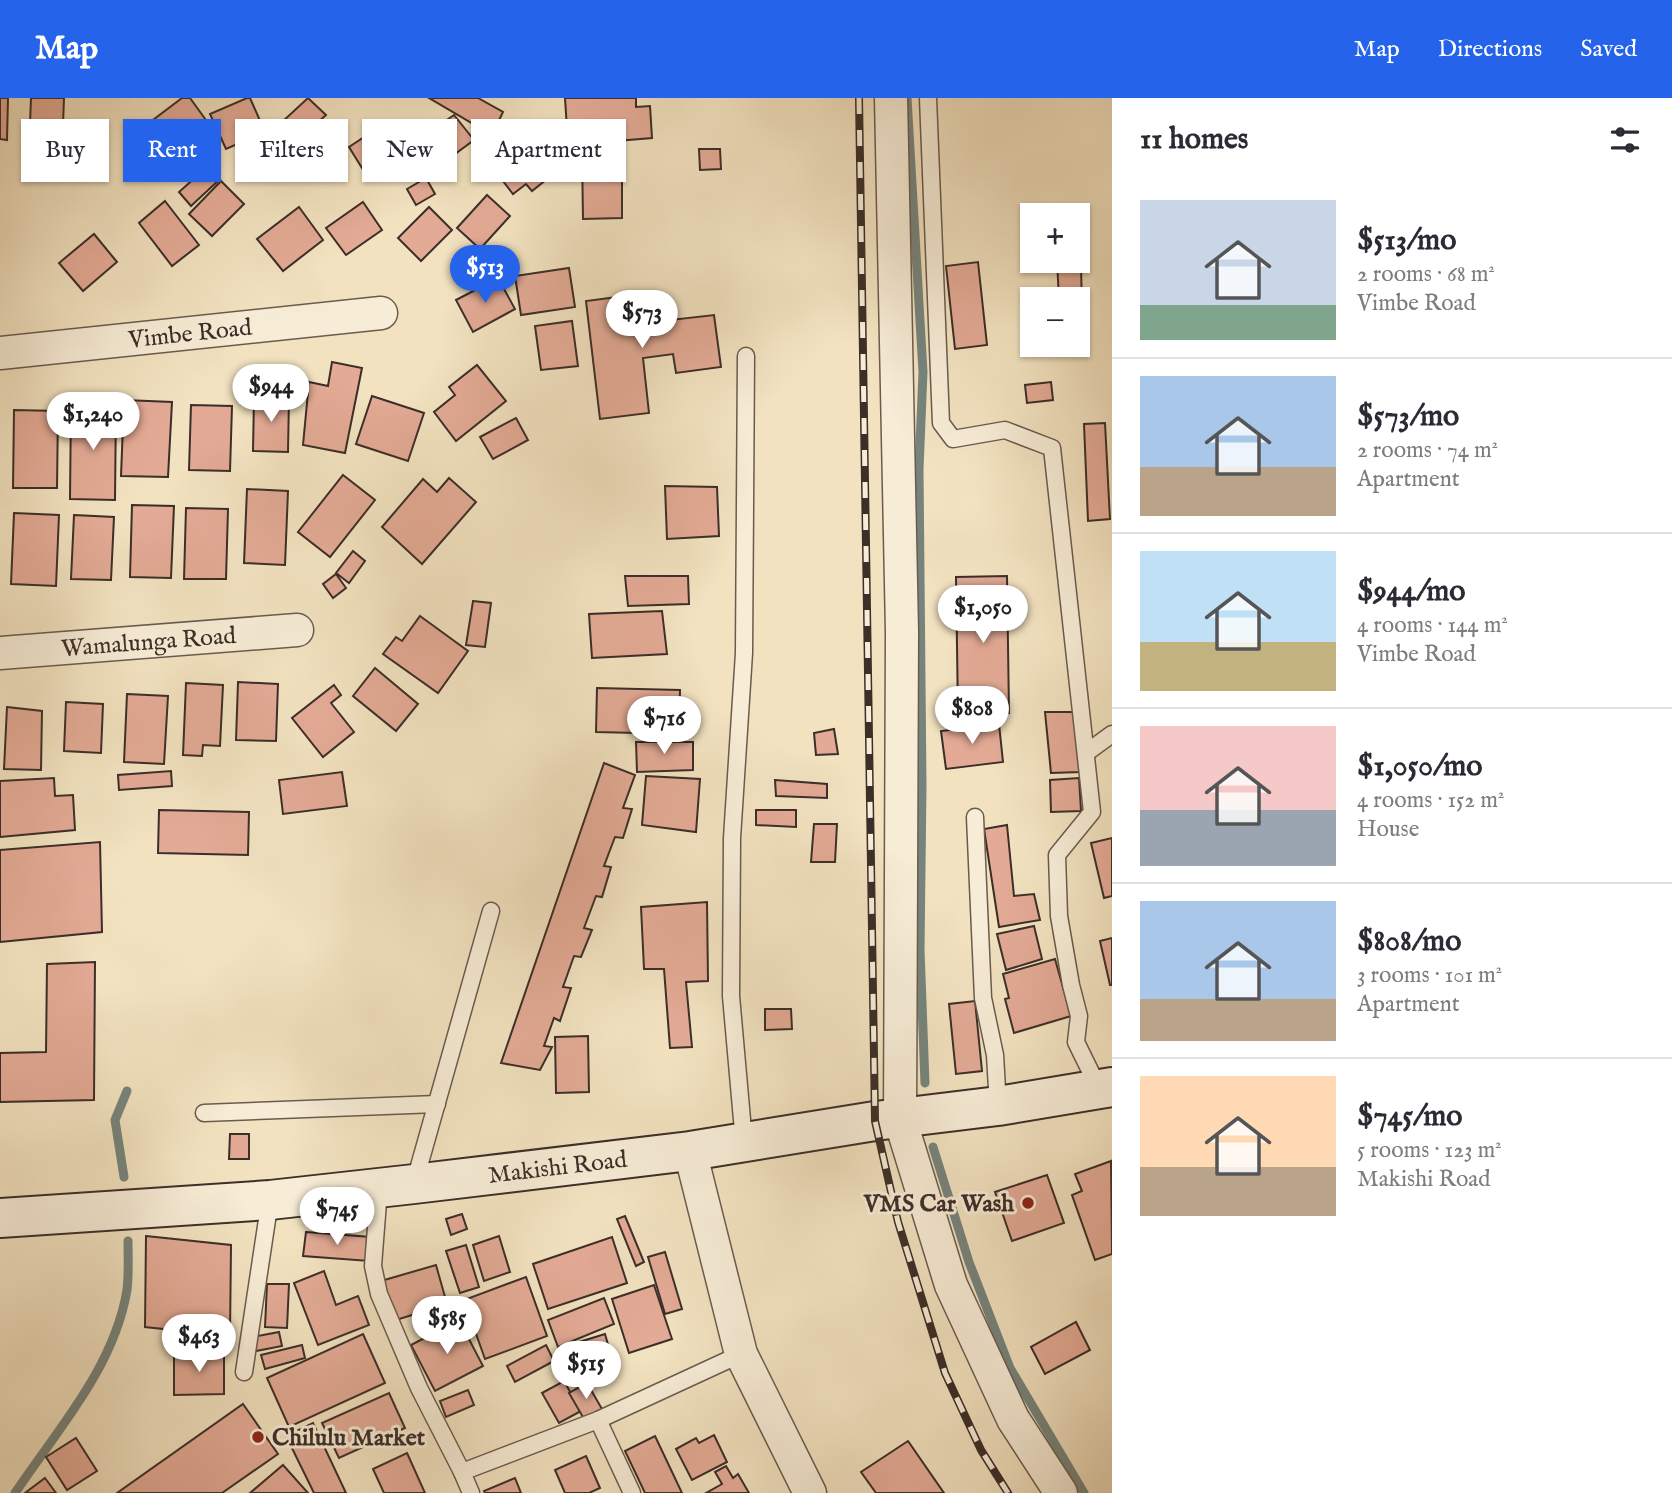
<!DOCTYPE html>
<html lang="en">
<head>
<meta charset="utf-8">
<style>
  :root { --surface:#fff; --page:#f7f7f7; --text:#2b2b33; --muted:#7c7c81; --line:#e1e1e2; --accent:#2563eb }
  body { margin:0; font-family:"IM FELL English",serif; background:var(--page); color:var(--text); height:100vh; display:flex; flex-direction:column; font-size:26px; white-space:nowrap }
  * { box-sizing:border-box; margin:0 }
  p { font-size:23px; color:var(--muted) }
  .icon { flex:none; width:38px; height:38px; fill:none; stroke:currentColor; stroke-width:2; stroke-linecap:round; stroke-linejoin:round }
  .map { position:relative; flex:1; overflow:hidden }
  .details { display:flex; flex-direction:column; background:var(--surface); width:560px }
  .details>* { flex:none }
  .banner { position:absolute; left:21px; top:21px; width:665px; height:63px; display:flex; gap:14px }
  .tools { position:absolute; left:1020px; top:105px; display:grid; gap:14px }
  .tools a { display:grid; place-items:center; width:70px; height:70px; border-radius:0px; background:var(--surface); box-shadow:0 2px 5px #0004; font-size:35px }
  .price { position:absolute; translate:-50% -60px; padding:0 16px; border-radius:24px; background:#fff; color:#222; font-size:23px; line-height:46px; filter:drop-shadow(0 2px 4px #0008) }
  .price::after { content:''; position:absolute; left:50%; top:42px; width:21px; height:16px; margin-left:-10px; background:inherit; clip-path:polygon(0 0,100% 0,50% 100%) }
  .price.on { background:var(--accent); color:#fff }
  ul { padding:0; list-style:none }
  li { display:flex; align-items:center; gap:21px; height:175px; padding:0 28px }
  li+li { border-top:2px solid var(--line) }
  li span { display:grid; place-items:center; flex:none; width:196px; height:140px; border-radius:0px; color:#555 }
  li>.icon { margin-inline-start:auto }
  span .icon { width:84px; height:84px; fill:#fffc; stroke-width:1 }
  li b { font-size:30px }
  h2 { display:flex; justify-content:space-between; align-items:center; height:84px; padding:0 28px; font-size:30px }
  .pill { padding:0 24px; border-radius:0px; background:var(--surface); box-shadow:0 2px 5px #0004; font-size:24px; line-height:63px }
  .pill.on { background:var(--accent); color:#fff }
  header { display:flex; align-items:center; gap:42px; box-sizing:border-box; height:98px; padding:0 35px; background:var(--accent); color:#fff }
  header strong { font-size:33px }
  nav { display:flex; gap:38px; margin-inline-start:auto; font-size:24px }
  main { display:flex; flex:1; min-height:0 }
  .map>svg:first-child { display:block }
</style>
</head>
<body>
<header>
<strong>Map</strong>
<nav><a>Map</a><a>Directions</a><a>Saved</a></nav>
</header>
<main>
<div class="map">
<svg width="1112" height="1395" viewBox="0 0 1112 1395">
  <rect width="100%" height="100%" fill="#f2e2c0"/>
  <filter id="stains"><feTurbulence type="fractalNoise" baseFrequency=".00286" numOctaves="4"/><feColorMatrix values="0 0 0 0 .2 0 0 0 0 .09 0 0 0 0 .02 0 0 0 .5 -.17"/></filter>
  <radialGradient id="worn" r=".72"><stop offset=".6" stop-color="#630" stop-opacity="0"/><stop offset="1" stop-color="#630" stop-opacity=".3"/></radialGradient>
  <g fill="none" stroke-linecap="round" stroke-linejoin="round">
    <g stroke="#76847d" stroke-width="9">
      <path d="M907 0 923 274 919 371 922 688 920 852 925 985"/>
      <path d="M933 1049 969 1164 1010 1270 1084 1395"/>
      <path d="M124 1079 115 1022 127 993"/>
      <path d="M15 1395C57 1332 114 1270 127 1192 129 1176 128 1159 128 1143"/>
    </g>
  </g>
  <g fill="#e3aa95" stroke="#3c2e28" stroke-width="2">
    <path d="M0 0H8L7 42 0 41Z"/>
    <path d="M31 0H64L62 53 29 52Z"/>
    <path d="M182 0H190L216 36 167 73 137 34Z"/>
    <path d="M247 0H250L265 34 226 51 210 16Z"/>
    <path d="M308 0 326 17 298 42 282 24Z"/>
    <path d="M429 0H478L503 14 492 37Z"/>
    <path d="M565 0H636V9L650 8 652 40 568 47Z"/>
    <path d="M454 17 474 42 440 67 420 40Z"/>
    <path d="M384 26 401 53 365 75 349 49Z"/>
    <path d="M514 26 552 77 532 93 526 86 513 96 479 52Z"/>
    <path d="M289 43 300 58 283 69 273 53Z"/>
    <path d="M699 51H720L721 71 700 72Z"/>
    <path d="M622 52V120L583 121 582 53Z"/>
    <path d="M207 69 219 82 191 108 179 94Z"/>
    <path d="M426 80 435 96 416 107 407 91Z"/>
    <path d="M221 83 244 106 212 138 189 116Z"/>
    <path d="M487 97 510 118 480 151 457 130Z"/>
    <path d="M165 103 199 147 172 168 139 125Z"/>
    <path d="M363 104 382 132 346 157 326 130Z"/>
    <path d="M299 109 323 142 283 173 257 141Z"/>
    <path d="M429 109 452 132 421 163 398 140Z"/>
    <path d="M1078 132H1080L1082 206H1078V201H1059L1057 163H1078Z"/>
    <path d="M94 136 117 164 83 193 59 165Z"/>
    <path d="M978 164 987 247 955 251 946 168Z"/>
    <path d="M569 170 575 209 521 217 515 178Z"/>
    <path d="M498 180 515 211 473 234 456 202Z"/>
    <path d="M633 197 634 211 669 206 671 222 714 217 721 269 676 275 673 256 643 260 649 315 600 321 586 203Z"/>
    <path d="M572 223 578 268 541 272 535 228Z"/>
    <path d="M332 264 362 270 345 355 303 347 309 284 328 288Z"/>
    <path d="M477 267 506 303 456 343 434 314 455 297 449 289Z"/>
    <path d="M1051 284 1053 302 1027 305 1025 287Z"/>
    <path d="M372 298 424 315 408 363 356 346Z"/>
    <path d="M254 299H289L288 354 253 353Z"/>
    <path d="M124 302 172 304 168 379 121 378Z"/>
    <path d="M71 306 116 307 115 402 70 401Z"/>
    <path d="M191 307 232 308 230 373 189 372Z"/>
    <path d="M14 312 58 313 57 390H13Z"/>
    <path d="M516 320 528 342 493 361 480 339Z"/>
    <path d="M1105 325 1110 421 1088 423 1084 326Z"/>
    <path d="M343 377 375 402 330 459 298 434Z"/>
    <path d="M449 380 476 404 422 466 382 429 423 381 437 394Z"/>
    <path d="M665 388 717 389 719 438 667 441Z"/>
    <path d="M247 391 288 393 285 467 244 465Z"/>
    <path d="M132 407 174 408 171 480 130 479Z"/>
    <path d="M186 410 228 411 226 481H184Z"/>
    <path d="M14 415 59 417 56 488 11 486Z"/>
    <path d="M74 417 114 419 111 482 71 481Z"/>
    <path d="M353 453 365 463 349 485 336 475Z"/>
    <path d="M336 476 346 490 333 500 323 486Z"/>
    <path d="M625 478H688L689 506 628 508Z"/>
    <path d="M1007 478 1009 615 958 616 956 479Z"/>
    <path d="M473 503 491 505 485 549 466 547Z"/>
    <path d="M662 513 667 556 592 560 589 516Z"/>
    <path d="M420 518 468 553 438 595 383 556 396 539 402 543Z"/>
    <path d="M375 570 418 606 396 633 353 598Z"/>
    <path d="M238 584 278 586 276 643 236 642Z"/>
    <path d="M186 585 223 587 220 648 203 647 202 658 183 657Z"/>
    <path d="M334 587 341 597 331 605 354 634 323 659 292 620Z"/>
    <path d="M597 590 680 592 679 636 596 634Z"/>
    <path d="M127 596 168 598 164 666 124 664Z"/>
    <path d="M66 604 103 606 101 655 64 653Z"/>
    <path d="M7 609 42 613 41 672 4 671Z"/>
    <path d="M1045 614H1074L1080 674 1051 675Z"/>
    <path d="M999 626 1003 664 946 671 941 633Z"/>
    <path d="M834 631 838 656 816 657 814 635Z"/>
    <path d="M636 644H693V672L637 674Z"/>
    <path d="M604 665 635 677 623 710 632 711 623 740 615 739 604 768 611 769 602 799 596 798 584 830 592 832 581 859 574 858 563 889 571 890 560 923 554 920 544 948 552 949 540 972 501 965Z"/>
    <path d="M171 673 172 688 119 692 118 677Z"/>
    <path d="M342 674 347 708 283 716 279 682Z"/>
    <path d="M646 678 700 681 696 734 642 727Z"/>
    <path d="M54 680 55 698 73 697 75 732 0 739V683Z"/>
    <path d="M1079 680 1081 713 1051 714 1050 682Z"/>
    <path d="M775 682 827 686V700L776 698Z"/>
    <path d="M159 712 249 714 248 757 158 755Z"/>
    <path d="M756 712H796V729L756 727Z"/>
    <path d="M814 726H837L835 764H811Z"/>
    <path d="M1007 727 1014 798 1034 796 1040 822 999 829 984 731Z"/>
    <path d="M1112 740V798L1104 800 1091 745Z"/>
    <path d="M100 744 102 834 0 844V752Z"/>
    <path d="M707 804 708 883 686 884 692 949 670 950 664 871H644L641 809Z"/>
    <path d="M1034 828 1042 861 1006 872 997 836Z"/>
    <path d="M1112 840V887H1110L1100 843Z"/>
    <path d="M1055 861 1071 918 1014 935 1005 901 1009 900 1003 876Z"/>
    <path d="M95 864 94 1002 0 1004V955L46 954 47 866Z"/>
    <path d="M975 903 982 973 956 976 949 906Z"/>
    <path d="M765 911H791L792 931 765 932Z"/>
    <path d="M588 938 589 994 556 995 555 939Z"/>
    <path d="M230 1036H249V1061H229Z"/>
    <path d="M1111 1063 1112 1156 1095 1162 1072 1097 1082 1093 1075 1076Z"/>
    <path d="M1047 1077 1064 1125 1012 1143 995 1094Z"/>
    <path d="M462 1116 467 1131 451 1137 446 1121Z"/>
    <path d="M625 1118 644 1164 636 1168 617 1121Z"/>
    <path d="M306 1134 371 1139 369 1163 303 1158Z"/>
    <path d="M146 1138 231 1147 230 1238 145 1229Z"/>
    <path d="M499 1138 510 1174 484 1183 473 1147Z"/>
    <path d="M612 1139 627 1185 548 1211 533 1166Z"/>
    <path d="M466 1147 479 1189 460 1195 446 1153Z"/>
    <path d="M665 1154 682 1211 665 1216 648 1159Z"/>
    <path d="M436 1167 447 1206 393 1223 381 1183Z"/>
    <path d="M324 1173 336 1207 358 1198 369 1227 318 1247 294 1185Z"/>
    <path d="M526 1179 547 1238 485 1261 464 1202Z"/>
    <path d="M267 1186H289L287 1230 265 1229Z"/>
    <path d="M654 1187 672 1241 629 1255 612 1201Z"/>
    <path d="M604 1200 614 1226 558 1249 548 1222Z"/>
    <path d="M459 1222 483 1268 435 1293 411 1247Z"/>
    <path d="M1076 1224 1090 1252 1045 1276 1031 1249Z"/>
    <path d="M279 1234 282 1248 256 1253 253 1239Z"/>
    <path d="M363 1236 385 1285 289 1329 267 1280Z"/>
    <path d="M605 1236 609 1250 570 1262 566 1248Z"/>
    <path d="M302 1247 305 1260 265 1271 261 1257Z"/>
    <path d="M546 1247 554 1263 515 1284 507 1268Z"/>
    <path d="M224 1254V1296L174 1297V1255Z"/>
    <path d="M564 1283 581 1313 559 1325 542 1295Z"/>
    <path d="M587 1285 602 1311 584 1321 569 1295Z"/>
    <path d="M468 1292 474 1307 446 1319 440 1303Z"/>
    <path d="M389 1295 405 1330 339 1360 322 1325Z"/>
    <path d="M243 1306 278 1356 222 1395H117Z"/>
    <path d="M313 1325 346 1395H314L286 1338Z"/>
    <path d="M714 1337 727 1364 692 1382 676 1351 696 1340 699 1345Z"/>
    <path d="M655 1338 682 1395H645L625 1353Z"/>
    <path d="M76 1340 97 1373 67 1392 46 1359Z"/>
    <path d="M908 1343 944 1395H876L861 1374Z"/>
    <path d="M407 1355 425 1395H384L373 1371Z"/>
    <path d="M586 1358 600 1390 589 1395H565L555 1372Z"/>
    <path d="M283 1367 308 1395H250Z"/>
    <path d="M726 1368 733 1380 738 1376 749 1395H706L722 1386 715 1374Z"/>
    <path d="M45 1380 56 1395H25Z"/>
    <path d="M515 1380 521 1395H485L484 1393Z"/>
  </g>
  <g fill="none" stroke-linecap="round" stroke-linejoin="round">
    <defs>
      <g id="lane">
        <path d="M928 0 941 325 953 341 1005 332 1052 350 1092 714 1057 757 1059 818 1071 887 1079 918 1076 944 1100 993"/>
        <path d="M1086 655 1112 636"/>
        <path d="M975 719 983 900 995 957 998 1008"/>
        <path d="M204 1015 437 1006"/>
        <path d="M744 1044 731 898 732 740 744 555 746 258"/>
        <path d="M414 1086 491 813"/>
        <path d="M379 1091 373 1168 379 1196 419 1290 462 1374 471 1395"/>
        <path d="M244 1274 270 1102"/>
        <path d="M598 1322 632 1395"/>
        <path d="M462 1374 598 1322 741 1256"/>
      </g>
      <g id="street">
        <path d="M891 0 902 534 900 1021 951 1187 1013 1321 1061 1395"/>
        <path id="s1" d="M0 255 381 215"/>
        <path id="s2" d="M0 555 297 532"/>
        <path d="M690 1053 741 1256 810 1395"/>
      </g>
      <g id="secondary">
        <path id="s3" d="M0 1120 270 1102 414 1086 690 1053 875 1023 998 1008 1112 989"/>
      </g>
    </defs>
    <use href="#lane" stroke="#6a5b4e" stroke-width="19"/>
    <use href="#street" stroke="#6a5b4e" stroke-width="35"/>
    <use href="#secondary" stroke="#3c2e28" stroke-width="42"/>
    <use href="#lane" stroke="#f7ecd6" stroke-width="16"/>
    <use href="#street" stroke="#f7ecd6" stroke-width="32"/>
    <use href="#secondary" stroke="#f7ecd6" stroke-width="38"/>
    <defs>
      <path id="rail" d="M859 0 875 1023 898 1124 945 1275 981 1352 1008 1395"/>
    </defs>
    <use href="#rail" stroke="#3c2e28" stroke-width="8"/>
    <use href="#rail" stroke="#f7ecd6" stroke-width="5" stroke-dasharray="16" stroke-linecap="butt"/>
  </g>
  <g fill="#8f2418" stroke="#f7ecd6" stroke-width="2.5">
    <circle cx="1028" cy="1105" r="7"/>
    <circle cx="258" cy="1339" r="7"/>
  </g>
  <g text-anchor="middle" stroke-width="6" stroke-linejoin="round" paint-order="stroke">
    <g font-size="24" fill="#3c2e28" stroke="#f7ecd6">
      <text dy="8" stroke="none"><textPath href="#s1" startOffset="191">Vimbe Road</textPath></text>
      <text dy="8" stroke="none"><textPath href="#s2" startOffset="149">Wamalunga Road</textPath></text>
      <text dy="8" stroke="none"><textPath href="#s3" startOffset="560">Makishi Road</textPath></text>
    </g>
    <g font-size="24" font-weight="bold" fill="#3c2e28" stroke="#f7ecd6" text-anchor="end">
      <text x="1014" y="1113">VMS Car Wash</text>
      <text x="272" y="1347" text-anchor="start">Chilulu Market</text>
    </g>
  </g>
  <rect width="100%" height="100%" filter="url(#stains)"/>
  <rect width="100%" height="100%" fill="url(#worn)"/>
</svg>
<div class="tools">
<a>+</a>
<a>−</a>
</div>
<b class="price on" style="left:485px;top:207px">$513</b>
<b class="price" style="left:642px;top:252px">$573</b>
<b class="price" style="left:271px;top:326px">$944</b>
<b class="price" style="left:93px;top:354px">$1,240</b>
<b class="price" style="left:983px;top:547px">$1,050</b>
<b class="price" style="left:972px;top:648px">$808</b>
<b class="price" style="left:664px;top:658px">$716</b>
<b class="price" style="left:337px;top:1149px">$745</b>
<b class="price" style="left:447px;top:1258px">$585</b>
<b class="price" style="left:199px;top:1276px">$463</b>
<b class="price" style="left:586px;top:1303px">$515</b>
<div class="banner">
<a class="pill">Buy</a>
<a class="pill on">Rent</a>
<a class="pill">Filters</a>
<a class="pill">New</a>
<a class="pill">Apartment</a>
</div>
</div>
<section class="details">
<h2>11 homes<svg class="icon" aria-label="filters" viewBox="0 0 24 24"><path d="M4 7h16M4 17h16"/><circle cx="9" cy="7" r="2"/><circle cx="15" cy="17" r="2"/></svg></h2>
<ul>
<li><span style="background:linear-gradient(#c9d6e8 75%,#7fa58c 0)"><svg class="icon" aria-label="home" viewBox="0 0 24 24"><path d="M3 11l9-7 9 7M6 9v11h12V9"/></svg></span><div><b>$513/mo</b><p>2 rooms · 68 m²</p><p>Vimbe Road</p></div></li>
<li><span style="background:linear-gradient(#a9c7e8 65%,#b9a48a 0)"><svg class="icon" aria-label="home" viewBox="0 0 24 24"><path d="M3 11l9-7 9 7M6 9v11h12V9"/></svg></span><div><b>$573/mo</b><p>2 rooms · 74 m²</p><p>Apartment</p></div></li>
<li><span style="background:linear-gradient(#bfe0f5 65%,#c2b280 0)"><svg class="icon" aria-label="home" viewBox="0 0 24 24"><path d="M3 11l9-7 9 7M6 9v11h12V9"/></svg></span><div><b>$944/mo</b><p>4 rooms · 144 m²</p><p>Vimbe Road</p></div></li>
<li><span style="background:linear-gradient(#f6c9c9 60%,#9aa5b1 0)"><svg class="icon" aria-label="home" viewBox="0 0 24 24"><path d="M3 11l9-7 9 7M6 9v11h12V9"/></svg></span><div><b>$1,050/mo</b><p>4 rooms · 152 m²</p><p>House</p></div></li>
<li><span style="background:linear-gradient(#a9c7e8 70%,#b9a48a 0)"><svg class="icon" aria-label="home" viewBox="0 0 24 24"><path d="M3 11l9-7 9 7M6 9v11h12V9"/></svg></span><div><b>$808/mo</b><p>3 rooms · 101 m²</p><p>Apartment</p></div></li>
<li><span style="background:linear-gradient(#ffd9b3 65%,#b9a48a 0)"><svg class="icon" aria-label="home" viewBox="0 0 24 24"><path d="M3 11l9-7 9 7M6 9v11h12V9"/></svg></span><div><b>$745/mo</b><p>5 rooms · 123 m²</p><p>Makishi Road</p></div></li>
</ul>
</section>
</main>
</body>
</html>
